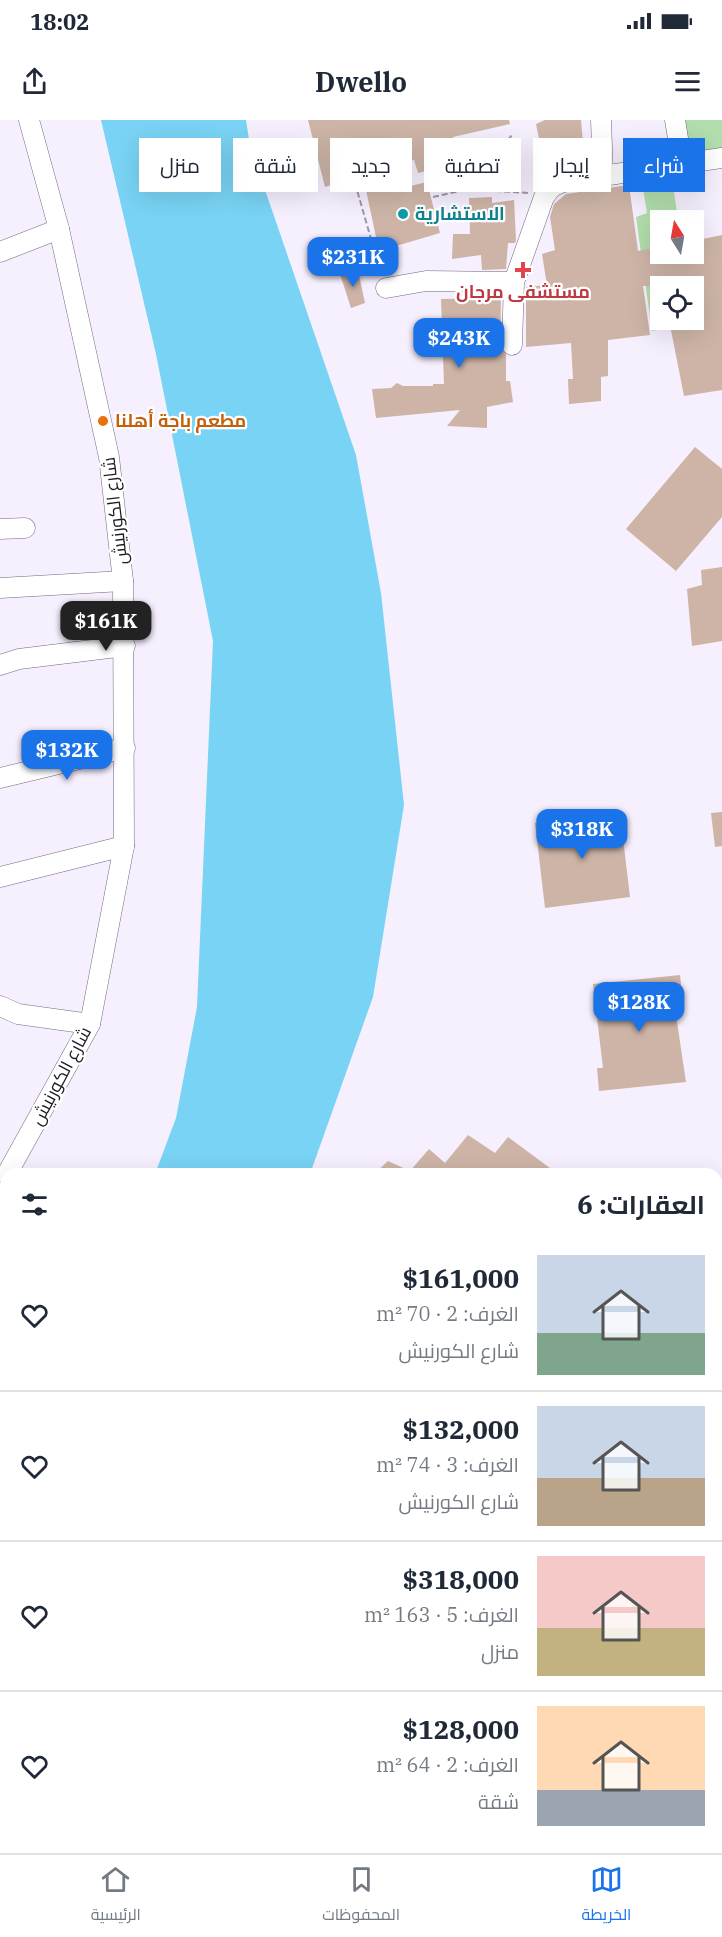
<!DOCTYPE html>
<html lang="ar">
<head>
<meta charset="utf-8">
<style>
  :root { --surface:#fff; --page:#f2f2f3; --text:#1f2937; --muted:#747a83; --line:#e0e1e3; --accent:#1a73e8 }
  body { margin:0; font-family:"IBM Plex Serif",Cairo,serif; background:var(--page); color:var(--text); direction:rtl; height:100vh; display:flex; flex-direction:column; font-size:22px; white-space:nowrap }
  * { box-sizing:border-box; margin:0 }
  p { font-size:20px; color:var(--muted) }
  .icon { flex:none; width:33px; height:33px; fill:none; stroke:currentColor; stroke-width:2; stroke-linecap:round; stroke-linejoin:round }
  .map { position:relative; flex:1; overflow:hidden; direction:ltr }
  .details { position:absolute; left:0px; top:1048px; width:723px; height:686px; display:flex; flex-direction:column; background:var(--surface); border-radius:18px 18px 0 0; box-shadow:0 6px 24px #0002; direction:rtl }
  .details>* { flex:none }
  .hud { position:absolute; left:18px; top:18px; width:687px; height:54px; direction:rtl; display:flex; gap:12px }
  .needle { width:39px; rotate:349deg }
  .tools { position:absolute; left:650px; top:90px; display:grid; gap:12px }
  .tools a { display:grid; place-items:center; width:54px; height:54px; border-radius:0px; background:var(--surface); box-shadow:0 6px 24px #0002; font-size:30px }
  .price { position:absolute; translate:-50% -51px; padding:0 14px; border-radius:12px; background:var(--accent); color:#fff; font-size:20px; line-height:39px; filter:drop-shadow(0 2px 3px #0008) }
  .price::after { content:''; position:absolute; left:50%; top:36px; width:18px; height:14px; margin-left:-9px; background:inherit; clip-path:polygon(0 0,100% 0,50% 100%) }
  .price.active { background:#222; color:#fff }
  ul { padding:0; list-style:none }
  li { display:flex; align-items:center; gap:18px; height:150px; padding:0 18px }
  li+li { border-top:2px solid var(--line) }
  li span { display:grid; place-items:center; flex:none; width:168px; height:120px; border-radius:0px; color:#555 }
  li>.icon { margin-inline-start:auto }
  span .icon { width:72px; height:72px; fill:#fffc; stroke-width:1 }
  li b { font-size:26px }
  h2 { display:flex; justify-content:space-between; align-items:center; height:72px; padding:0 18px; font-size:26px }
  .chip { padding:0 21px; border-radius:0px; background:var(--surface); box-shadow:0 6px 24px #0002; font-size:21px; line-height:54px }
  .chip.active { background:var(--accent); color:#fff }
  .status { display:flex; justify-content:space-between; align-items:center; height:42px; padding:0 30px; background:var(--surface); direction:ltr }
  .status svg { height:16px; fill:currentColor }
  header { display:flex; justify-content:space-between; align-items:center; height:78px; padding:0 18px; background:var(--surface); font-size:27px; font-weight:800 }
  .tab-bar { display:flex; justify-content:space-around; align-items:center; height:84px; border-top:2px solid var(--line); background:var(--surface); font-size:16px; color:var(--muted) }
  .tab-bar a { display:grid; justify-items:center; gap:3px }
  .tab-bar .active { color:var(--accent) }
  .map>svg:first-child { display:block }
</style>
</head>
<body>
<div class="status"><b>18:02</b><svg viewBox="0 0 49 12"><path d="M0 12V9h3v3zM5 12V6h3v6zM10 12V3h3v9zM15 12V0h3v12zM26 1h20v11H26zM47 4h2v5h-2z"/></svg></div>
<header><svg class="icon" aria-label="menu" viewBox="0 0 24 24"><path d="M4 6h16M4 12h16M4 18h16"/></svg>Dwello<svg class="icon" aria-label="share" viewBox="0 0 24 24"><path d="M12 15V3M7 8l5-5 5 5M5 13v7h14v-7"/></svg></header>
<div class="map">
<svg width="722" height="1733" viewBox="0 0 722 1733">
  <rect width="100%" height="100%" fill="#f6effe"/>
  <g fill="#b2ddac">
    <path d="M683 0H722V35L689 40Z"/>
    <path d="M672 58 678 100H660V123L653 125 660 169V200H665L666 208 652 211 636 97 647 93 642 62Z"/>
  </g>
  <g fill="#79d3f4">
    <path d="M101 0H246L250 26 356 335 381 473 404 685 373 877 310 1054H155L176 998 197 887 213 521 156 234Z"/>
    <path d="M6 1342V1534L0 1541V1351Z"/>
  </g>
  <g fill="#cdb4a7">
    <path d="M308 0H509L510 4 453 17 460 43 418 53 414 40 391 45 398 69 427 62 440 113 379 131 363 56 335 62V64L325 67Z"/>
    <path d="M545 0H581L585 47 546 53 536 4Z"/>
    <path d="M629 65 638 131 660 127V134H693V121L722 115V270L684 276 669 200H693V166H643L650 215 608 220V256L601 257V281L569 284 568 259H573L571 223 526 227V167L547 165 542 134 555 130 550 97 554 84 566 74Z"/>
    <path d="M492 77V83L514 80 516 120 515 123H508L506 149 482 150 481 135 452 139 453 114H470L469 78Z"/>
    <path d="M358 151 365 183 351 188 340 154Z"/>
    <path d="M501 178 500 225 506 235V261H510L513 282 487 287V308L447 306 460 290 376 298 372 269 391 268 397 263 403 266H433V264H444L441 179Z"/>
    <path d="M695 327 722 349V397L676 451 626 409Z"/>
    <path d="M722 447V521L692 526 687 469 702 465 701 450Z"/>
    <path d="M722 692V726L715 727 711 693Z"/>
    <path d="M620 693 630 777 545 788 535 703Z"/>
    <path d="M680 855 682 874 673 875 686 962 599 971 597 948H603L593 864Z"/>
    <path d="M468 1015 495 1033 508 1017 558 1054H374L388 1041 410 1051 429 1029 445 1043Z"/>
  </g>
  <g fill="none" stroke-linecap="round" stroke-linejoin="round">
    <defs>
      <g id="minor">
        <path d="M601 0 603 55"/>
        <path d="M675 0 682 43"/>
        <path d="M0 132 59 109"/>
        <path d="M386 168 426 161 514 162"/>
        <path d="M512 225 514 162 544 77 552 67 563 62 722 38"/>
        <path d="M0 409 25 408"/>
        <path d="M0 468 123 461"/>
        <path d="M0 545 19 539 125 526"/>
        <path d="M0 658 125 628"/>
        <path d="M0 757 124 726"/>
        <path d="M0 886 18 894 90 904"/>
        <path d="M7 1054 90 904 124 726 123 461 109 337 59 109 29 0"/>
        <path d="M717 1424H722"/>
        <path d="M717 1619H722"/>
        <path d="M192 1733V1728"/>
        <path d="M423 1733V1728"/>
        <path d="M647 1733V1728"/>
      </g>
    </defs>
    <use href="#minor" stroke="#73697e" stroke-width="21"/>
    <g stroke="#9e98a4" stroke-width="2" stroke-dasharray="6 3" stroke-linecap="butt">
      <path d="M355 63 381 154"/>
      <path d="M468 69 512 15"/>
      <path d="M433 77 468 69 528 73"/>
    </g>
    <use href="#minor" stroke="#fff" stroke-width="20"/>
  </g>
  <circle fill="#0f9aa8" stroke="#fff" stroke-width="2" cx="403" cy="94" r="6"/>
  <path fill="#e0444e" stroke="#fff" stroke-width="2" d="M520 141h6v6h6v6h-6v6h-6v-6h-6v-6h6z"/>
  <circle fill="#e8710a" stroke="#fff" stroke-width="2" cx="103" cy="301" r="6"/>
  <g text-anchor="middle" stroke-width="4.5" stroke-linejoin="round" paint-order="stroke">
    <g font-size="18" font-weight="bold" fill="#0d838f" stroke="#fff" text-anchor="start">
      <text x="415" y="100">الاستشارية</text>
    </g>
    <g font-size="18" font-weight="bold" fill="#be3a42" stroke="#fff">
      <text x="523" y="178">مستشفى مرجان</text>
    </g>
    <g font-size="18" font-weight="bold" fill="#c56008" stroke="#fff" text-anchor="start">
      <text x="115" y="307">مطعم باجة أهلنا</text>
    </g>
    <g font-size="18" fill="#1e1a22" stroke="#fff">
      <text transform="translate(115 391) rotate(-97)" y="6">شارع الكورنيش</text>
      <text transform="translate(61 956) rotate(-62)" y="6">شارع الكورنيش</text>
    </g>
  </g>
</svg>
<div class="tools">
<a><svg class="needle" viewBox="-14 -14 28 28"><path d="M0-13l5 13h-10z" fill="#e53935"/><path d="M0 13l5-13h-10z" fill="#747a83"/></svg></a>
<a><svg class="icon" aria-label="locate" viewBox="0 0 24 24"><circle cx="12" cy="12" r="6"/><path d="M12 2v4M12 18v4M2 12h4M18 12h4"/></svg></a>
</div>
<b class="price" style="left:353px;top:168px">$231K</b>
<b class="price" style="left:459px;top:249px">$243K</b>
<b class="price active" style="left:106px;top:532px">$161K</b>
<b class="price" style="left:67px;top:661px">$132K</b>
<b class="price" style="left:582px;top:740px">$318K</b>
<b class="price" style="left:639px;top:913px">$128K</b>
<div class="hud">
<a class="chip active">شراء</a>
<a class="chip">إيجار</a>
<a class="chip">تصفية</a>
<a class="chip">جديد</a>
<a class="chip">شقة</a>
<a class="chip">منزل</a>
</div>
<section class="details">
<h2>العقارات: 6<svg class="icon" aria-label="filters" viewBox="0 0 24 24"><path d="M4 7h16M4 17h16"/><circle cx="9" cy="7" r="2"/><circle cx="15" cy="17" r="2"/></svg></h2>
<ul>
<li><span style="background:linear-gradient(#c9d6e8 65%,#7fa58c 0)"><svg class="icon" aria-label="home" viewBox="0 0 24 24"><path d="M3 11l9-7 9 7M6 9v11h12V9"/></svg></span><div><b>$161,000</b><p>الغرف: 2 · 70 m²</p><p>شارع الكورنيش</p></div><svg class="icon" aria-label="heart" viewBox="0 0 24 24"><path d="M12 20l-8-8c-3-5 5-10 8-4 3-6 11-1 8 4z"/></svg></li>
<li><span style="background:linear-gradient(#c9d6e8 60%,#b9a48a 0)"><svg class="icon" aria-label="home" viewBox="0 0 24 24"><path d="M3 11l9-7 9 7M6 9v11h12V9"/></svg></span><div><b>$132,000</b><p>الغرف: 3 · 74 m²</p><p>شارع الكورنيش</p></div><svg class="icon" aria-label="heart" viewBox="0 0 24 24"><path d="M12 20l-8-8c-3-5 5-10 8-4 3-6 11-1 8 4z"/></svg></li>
<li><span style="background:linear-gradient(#f6c9c9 60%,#c2b280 0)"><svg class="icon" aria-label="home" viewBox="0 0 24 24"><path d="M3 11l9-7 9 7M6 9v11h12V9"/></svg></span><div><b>$318,000</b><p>الغرف: 5 · 163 m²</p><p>منزل</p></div><svg class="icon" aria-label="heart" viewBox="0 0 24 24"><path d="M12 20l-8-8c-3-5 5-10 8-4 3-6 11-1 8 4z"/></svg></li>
<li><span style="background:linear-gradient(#ffd9b3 70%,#9aa5b1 0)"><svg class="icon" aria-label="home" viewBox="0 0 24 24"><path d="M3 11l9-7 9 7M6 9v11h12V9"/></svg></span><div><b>$128,000</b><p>الغرف: 2 · 64 m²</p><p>شقة</p></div><svg class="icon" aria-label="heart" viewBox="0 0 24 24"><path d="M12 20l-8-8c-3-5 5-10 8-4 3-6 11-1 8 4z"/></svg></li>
</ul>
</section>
</div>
<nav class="tab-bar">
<a class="active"><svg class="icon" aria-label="map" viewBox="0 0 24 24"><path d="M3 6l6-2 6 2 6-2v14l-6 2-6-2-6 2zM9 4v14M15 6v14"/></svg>الخريطة</a>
<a><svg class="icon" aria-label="saved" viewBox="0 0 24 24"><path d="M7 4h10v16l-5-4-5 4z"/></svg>المحفوظات</a>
<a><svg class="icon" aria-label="home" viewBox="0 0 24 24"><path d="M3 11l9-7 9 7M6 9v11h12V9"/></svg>الرئيسية</a>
</nav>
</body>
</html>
